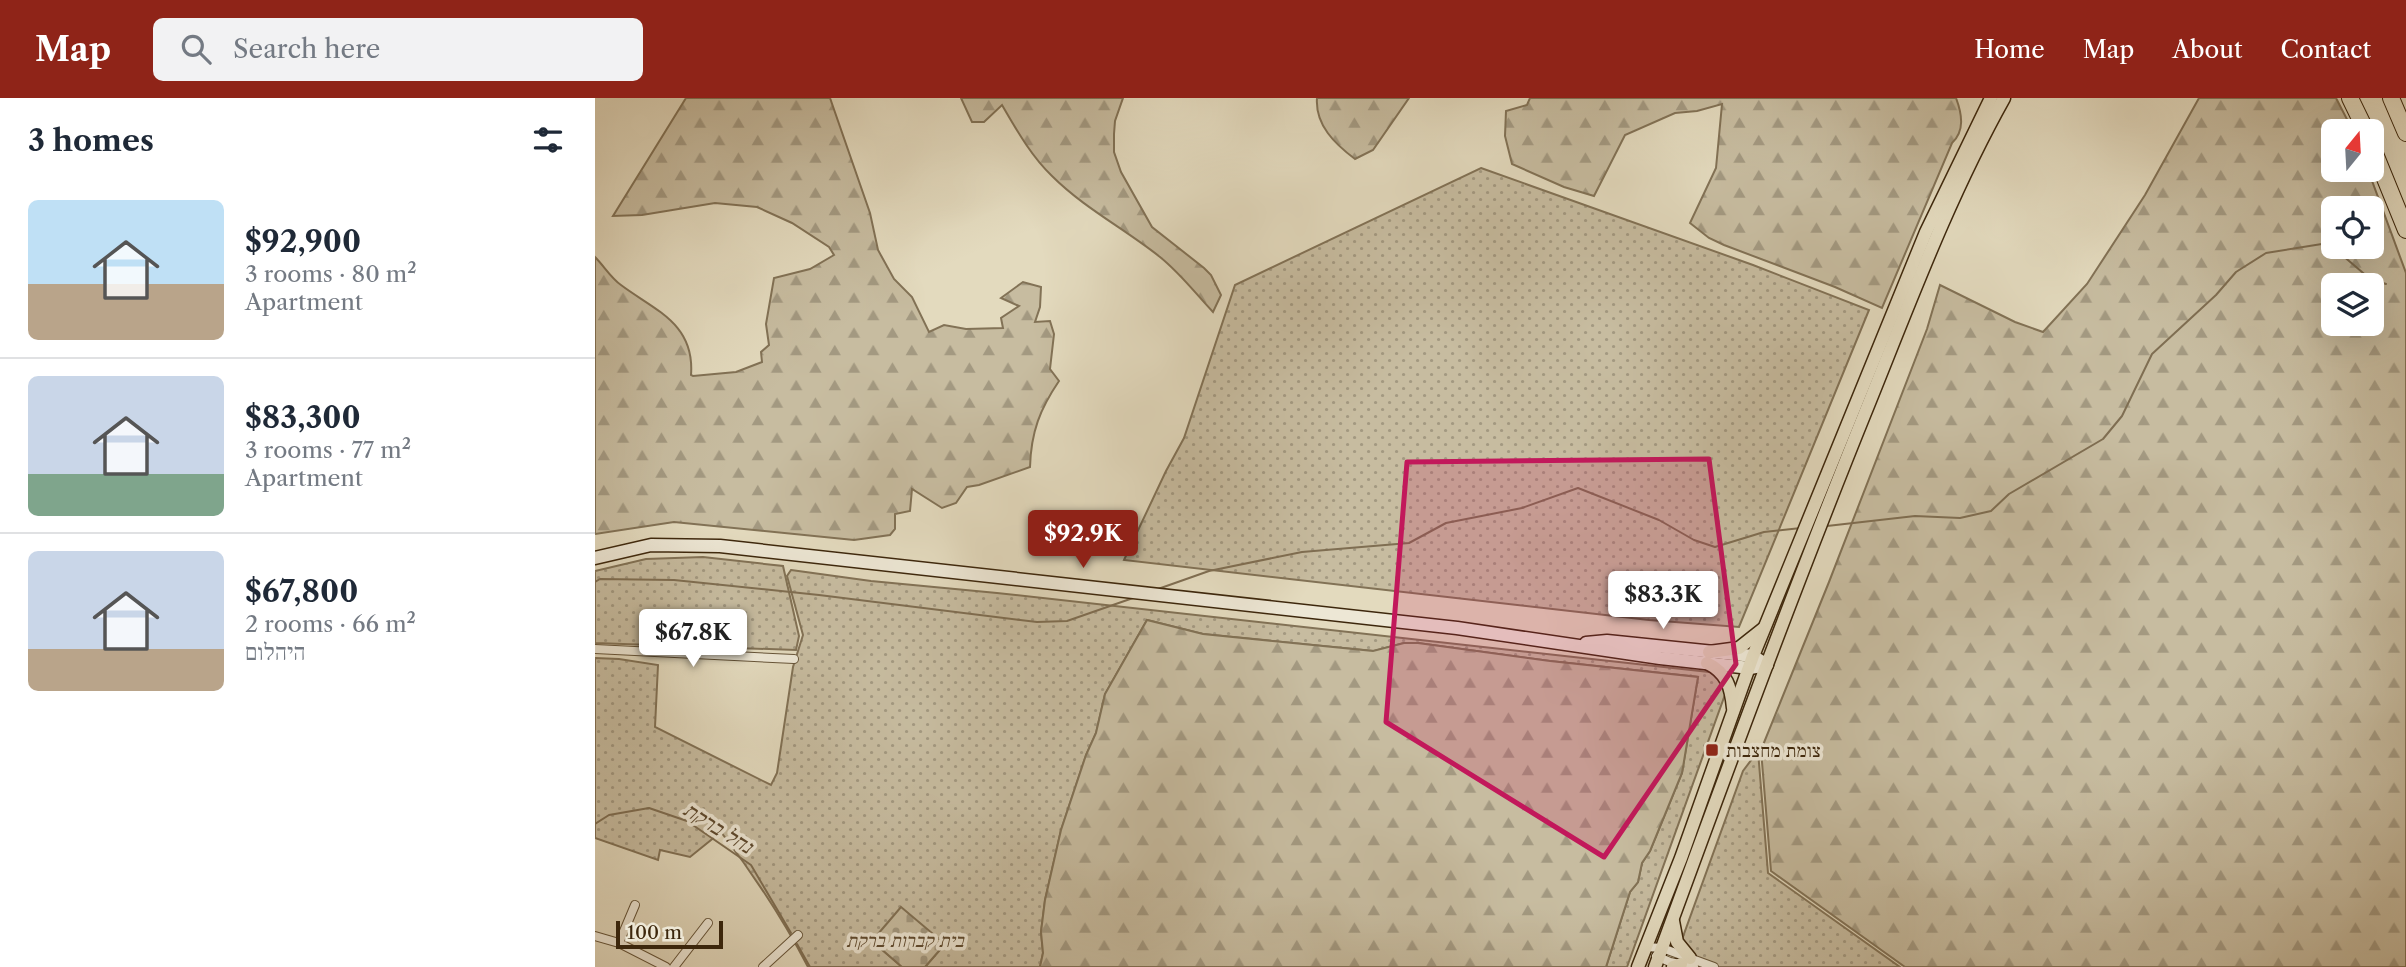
<!DOCTYPE html>
<html lang="en">
<head>
<meta charset="utf-8">
<style>
  :root { --surface:#fff; --page:#f2f2f3; --text:#1f2937; --muted:#747a83; --line:#e0e1e3; --accent:#8f2418 }
  body { margin:0; font-family:"Libre Caslon Text","Frank Ruhl Libre",serif; background:var(--page); color:var(--text); height:100vh; display:flex; flex-direction:column; font-size:26px; white-space:nowrap }
  * { box-sizing:border-box; margin:0 }
  p { font-size:23px; color:var(--muted) }
  .icon { flex:none; width:38px; height:38px; fill:none; stroke:currentColor; stroke-width:2; stroke-linecap:round; stroke-linejoin:round }
  .map { position:relative; flex:1; overflow:hidden }
  .drawer { display:flex; flex-direction:column; background:var(--surface); width:595px }
  .drawer>* { flex:none }
  .needle { width:46px; rotate:18deg }
  .controls { position:absolute; left:1726px; top:21px; display:grid; gap:14px }
  .controls a { display:grid; place-items:center; width:63px; height:63px; border-radius:10px; background:var(--surface); box-shadow:0 7px 28px #0002; font-size:35px }
  .scale { position:absolute; left:21px; bottom:18px; width:107px; box-sizing:border-box; padding-left:7px; border:4px solid #3d270c; border-top:0; font-size:19px; line-height:24px; white-space:nowrap; color:#3d270c; -webkit-text-stroke:5px #ede7d5; paint-order:stroke }
  .price { position:absolute; translate:-50% -60px; padding:0 16px; border-radius:7px; background:#fff; color:#222; font-size:23px; line-height:46px; filter:drop-shadow(0 2px 4px #0008) }
  .price::after { content:''; position:absolute; left:50%; top:42px; width:21px; height:16px; margin-left:-10px; background:inherit; clip-path:polygon(0 0,100% 0,50% 100%) }
  .price.active { background:var(--accent); color:#fff }
  ul { padding:0; list-style:none }
  li { display:flex; align-items:center; gap:21px; height:175px; padding:0 28px }
  li+li { border-top:2px solid var(--line) }
  li span { display:grid; place-items:center; flex:none; width:196px; height:140px; border-radius:10px; color:#555 }
  li>.icon { margin-inline-start:auto }
  span .icon { width:84px; height:84px; fill:#fffc; stroke-width:1 }
  li b { font-size:30px }
  h2 { display:flex; justify-content:space-between; align-items:center; height:84px; padding:0 28px; font-size:30px }
  header { display:flex; align-items:center; gap:42px; box-sizing:border-box; height:98px; padding:0 35px; background:var(--accent); color:#fff }
  header strong { font-size:33px }
  nav { display:flex; gap:38px; margin-inline-start:auto; font-size:24px }
  .search { width:490px; height:63px; background:var(--page); display:flex; align-items:center; gap:18px; box-sizing:border-box; padding:0 24px; border-radius:10px; color:var(--muted); font-size:26px }
  main { display:flex; flex:1; min-height:0 }
  .map>svg:first-child { display:block }
</style>
</head>
<body>
<header>
<strong>Map</strong>
<div class="search"><svg class="icon" aria-label="search" viewBox="0 0 24 24"><circle cx="10" cy="10" r="6"/><path d="M15 15l6 6"/></svg>Search here</div>
<nav><a>Home</a><a>Map</a><a>About</a><a>Contact</a></nav>
</header>
<main>
<section class="drawer">
<h2>3 homes<svg class="icon" aria-label="filters" viewBox="0 0 24 24"><path d="M4 7h16M4 17h16"/><circle cx="9" cy="7" r="2"/><circle cx="15" cy="17" r="2"/></svg></h2>
<ul>
<li><span style="background:linear-gradient(#bfe0f5 60%,#b9a48a 0)"><svg class="icon" aria-label="home" viewBox="0 0 24 24"><path d="M3 11l9-7 9 7M6 9v11h12V9"/></svg></span><div><b>$92,900</b><p>3 rooms · 80 m²</p><p>Apartment</p></div></li>
<li><span style="background:linear-gradient(#c9d6e8 70%,#7fa58c 0)"><svg class="icon" aria-label="home" viewBox="0 0 24 24"><path d="M3 11l9-7 9 7M6 9v11h12V9"/></svg></span><div><b>$83,300</b><p>3 rooms · 77 m²</p><p>Apartment</p></div></li>
<li><span style="background:linear-gradient(#c9d6e8 70%,#b9a48a 0)"><svg class="icon" aria-label="home" viewBox="0 0 24 24"><path d="M3 11l9-7 9 7M6 9v11h12V9"/></svg></span><div><b>$67,800</b><p>2 rooms · 66 m²</p><p>היהלום</p></div></li>
</ul>
</section>
<div class="map">
<svg width="1811" height="869" viewBox="0 0 1811 869">
  <defs>
    <pattern id="grass-dots" width="8" height="8" patternUnits="userSpaceOnUse" patternTransform="scale(1.75)"><rect width="8" height="8" fill="#c7bca0"/><path d="M2 2h.1M6 6h.1" fill="none" stroke="#a39981" stroke-width="1.8" stroke-linecap="round"/></pattern>
    <pattern id="forest-firs" width="22" height="20" patternUnits="userSpaceOnUse" patternTransform="scale(1.75)"><rect width="22" height="20" fill="#c7bca0"/><path d="M5 1l3.5 6h-7zM16 11l3.5 6h-7z" fill="#a39981"/></pattern>
    <pattern id="cemetery-stones" width="16" height="16" patternUnits="userSpaceOnUse" patternTransform="scale(1.75)"><rect width="16" height="16" fill="#c7bca0"/><path d="M2 7V4a2 2 0 0 1 4 0v3zM10 15v-3a2 2 0 0 1 4 0v3z" fill="#a39981"/></pattern>
  </defs>
  <rect width="100%" height="100%" fill="#e3dabe"/>
  <filter id="stains"><feTurbulence type="fractalNoise" baseFrequency=".00286" numOctaves="4"/><feColorMatrix values="0 0 0 0 .2 0 0 0 0 .09 0 0 0 0 .02 0 0 0 .5 -.17"/></filter>
  <radialGradient id="worn" r=".72"><stop offset=".6" stop-color="#630" stop-opacity="0"/><stop offset="1" stop-color="#630" stop-opacity=".3"/></radialGradient>
  <g fill="url(#grass-dots)" stroke="#827256" stroke-width="2">
    <path d="M886 70 1158 167 1274 212 1144 529 1054 522 529 462 571 373 589 340 640 187Z"/>
    <path d="M108 459 188 468 204 538 201 552 0 545V473L51 461Z"/>
    <path d="M196 472 276 483 402 495 1123 575 1132 591 1032 869H1011L1035 794 1043 784 1047 765 1055 753 1087 675 1103 579 955 563 823 545H809L779 553 608 536 552 522 510 596 501 635 491 657 466 732 450 802 446 834 448 855 445 869H330L350 846 277 843 307 869H213C188 821 159 777 126 734L95 759 65 752 63 762 0 740V560L24 561 63 567 60 629 176 687 182 675 198 569 208 537 192 478Z"/>
    <path d="M1163 653 1173 775 1305 869H1077L1148 673Z"/>
  </g>
  <g fill="url(#forest-firs)" stroke="#827256" stroke-width="2" fill-rule="evenodd">
    <path d="M91 0H235L275 115 283 152 299 181 317 199 334 234 349 227 371 231 408 230 406 220 424 208 406 200 428 184 446 189 445 209 440 224 455 223 459 236 455 271 464 283C445 311 436 334 435 369L384 387 372 389 361 405 347 410 317 391 315 413 300 416V431L295 437 259 442 79 424 0 436V159C9 168 16 180 26 187 59 212 100 225 96 277L98 278 141 274 167 264 166 254 174 247 171 226 179 180 215 171 239 157 234 149 197 125 162 109 120 105 47 117 18 118Z"/>
    <path d="M366 0H528L520 23 519 36V54L526 74 557 129 609 170 616 177 626 197 618 214C600 195 586 176 565 159 530 131 489 110 457 78 436 58 421 31 407 7L389 24H377Z"/>
    <path d="M722 0H814L778 52 760 61C740 46 720 27 722 0Z"/>
    <path d="M935 0H1361C1367 16 1370 33 1357 45L1287 210 1240 189 1129 147 1114 140 1095 125 1121 70 1127 6 1102 13 1080 15 1030 37 999 98 969 89 917 66 910 38 911 13 932 7Z"/>
    <path d="M1604 0H1741L1758 33H1738V72H1773L1811 175V869H1310L1176 773 1166 652 1234 484 1332 231 1345 187 1420 224 1448 234 1492 186 1550 97ZM1738 110H1776V149H1738ZM1738 187H1776V226H1738Z"/>
    <path d="M552 522 608 536 778 553 809 545H823L955 563 1103 579 1087 675 1055 753 1047 765 1043 784 1035 794 1011 869H445L448 855 446 834 450 802 466 732 491 657 501 635 510 596Z"/>
  </g>
  <path fill="url(#cemetery-stones)" stroke="#827256" stroke-width="2" d="M306 809 350 846 330 869H307L277 843Z"/>
  <g fill="none" stroke-linecap="round" stroke-linejoin="round">
    <g stroke="#7f6e52" stroke-width="2">
      <path d="M1232 428 1320 418 1365 420 1396 413 1414 396 1508 341 1527 318 1557 256 1621 197 1641 174 1671 155 1733 145 1774 180 1791 186"/>
      <path d="M0 484 5 481 79 482 224 497 442 524 472 523 538 500"/>
      <path d="M563 491 614 473 707 454 814 445 851 425 927 410 983 390 1064 422 1099 442 1120 449 1169 434 1206 430"/>
      <path d="M0 726 14 717 54 710 92 723 156 767 196 835"/>
      <path d="M202 846 215 869"/>
    </g>
    <defs>
      <g id="minor">
        <path d="M0 551 199 561"/>
        <path d="M0 838 24 845 71 869"/>
        <path d="M24 845 40 807"/>
        <path d="M1051 849 1067 850 1119 869"/>
        <path d="M1061 858 1075 864 1099 869"/>
        <path d="M79 869 113 825"/>
        <path d="M168 869 203 837"/>
      </g>
      <g id="secondary">
        <path d="M0 460 56 447 125 448 862 530 1065 560 1155 570 1172 567"/>
        <path d="M991 545 1012 543 1158 558 1166 563"/>
      </g>
      <g id="primary">
        <path d="M1114 554 1144 550 1168 531"/>
        <path d="M1112 565C1132 575 1136 589 1138 610"/>
        <path d="M1078 823 1082 844 1095 860"/>
        <path d="M1043 869 1086 760 1158 558 1331 134 1396 0"/>
        <path d="M1060 869C1128 683 1196 498 1270 315 1313 209 1353 100 1409 0"/>
        <path d="M1078 869 1086 866"/>
      </g>
      <g id="motorway">
        <path d="M1755 0 1771 33"/>
        <path d="M1796 0 1811 35"/>
        <path d="M1776 46 1811 132"/>
      </g>
    </defs>
    <use href="#minor" stroke="#665438" stroke-width="10"/>
    <use href="#secondary" stroke="#3d270c" stroke-width="15"/>
    <use href="#primary" stroke="#3d270c" stroke-width="15"/>
    <use href="#motorway" stroke="#3d270c" stroke-width="18"/>
    <use href="#minor" stroke="#ede7d5" stroke-width="8"/>
    <use href="#secondary" stroke="#ede7d5" stroke-width="12"/>
    <use href="#primary" stroke="#e3dabe" stroke-width="12"/>
    <use href="#motorway" stroke="#e3dabe" stroke-width="16"/>
  </g>
  <path fill="#c2185b" fill-opacity="0.2" stroke="#c2185b" stroke-width="5" stroke-linejoin="round" d="M1114 361 1141 566 1009 759 791 624 812 364Z"/>
  <rect fill="#8f2418" stroke="#ede7d5" stroke-width="2.5" x="1110" y="645" width="14" height="14" rx="3.5"/>
  <g text-anchor="middle" stroke-width="7" stroke-linejoin="round" paint-order="stroke">
    <g font-size="19" fill="#3d270c" stroke="#ede7d5" text-anchor="start">
      <text x="1131" y="659">צומת מחצבות</text>
    </g>
    <g font-size="19" font-style="italic" fill="#604c31" stroke="#ede7d5">
      <text x="310" y="849">בית קברות ברקת</text>
    </g>
    <g font-size="21" font-style="italic" fill="#5e4a2f" stroke="#ede7d5">
      <text transform="translate(123 730) rotate(32)" y="7">נחל ברקת</text>
    </g>
  </g>
  <rect width="100%" height="100%" filter="url(#stains)"/>
  <rect width="100%" height="100%" fill="url(#worn)"/>
</svg>
<div class="controls">
<a><svg class="needle" viewBox="-14 -14 28 28"><path d="M0-13l5 13h-10z" fill="#e53935"/><path d="M0 13l5-13h-10z" fill="#747a83"/></svg></a>
<a><svg class="icon" aria-label="locate" viewBox="0 0 24 24"><circle cx="12" cy="12" r="6"/><path d="M12 2v4M12 18v4M2 12h4M18 12h4"/></svg></a>
<a><svg class="icon" aria-label="layers" viewBox="0 0 24 24"><path d="M12 4l9 5-9 5-9-5zM3 14l9 5 9-5"/></svg></a>
</div>
<div class="scale">100 m</div>
<b class="price active" style="left:488px;top:472px">$92.9K</b>
<b class="price" style="left:1068px;top:533px">$83.3K</b>
<b class="price" style="left:98px;top:571px">$67.8K</b>
</div>
</main>
</body>
</html>
